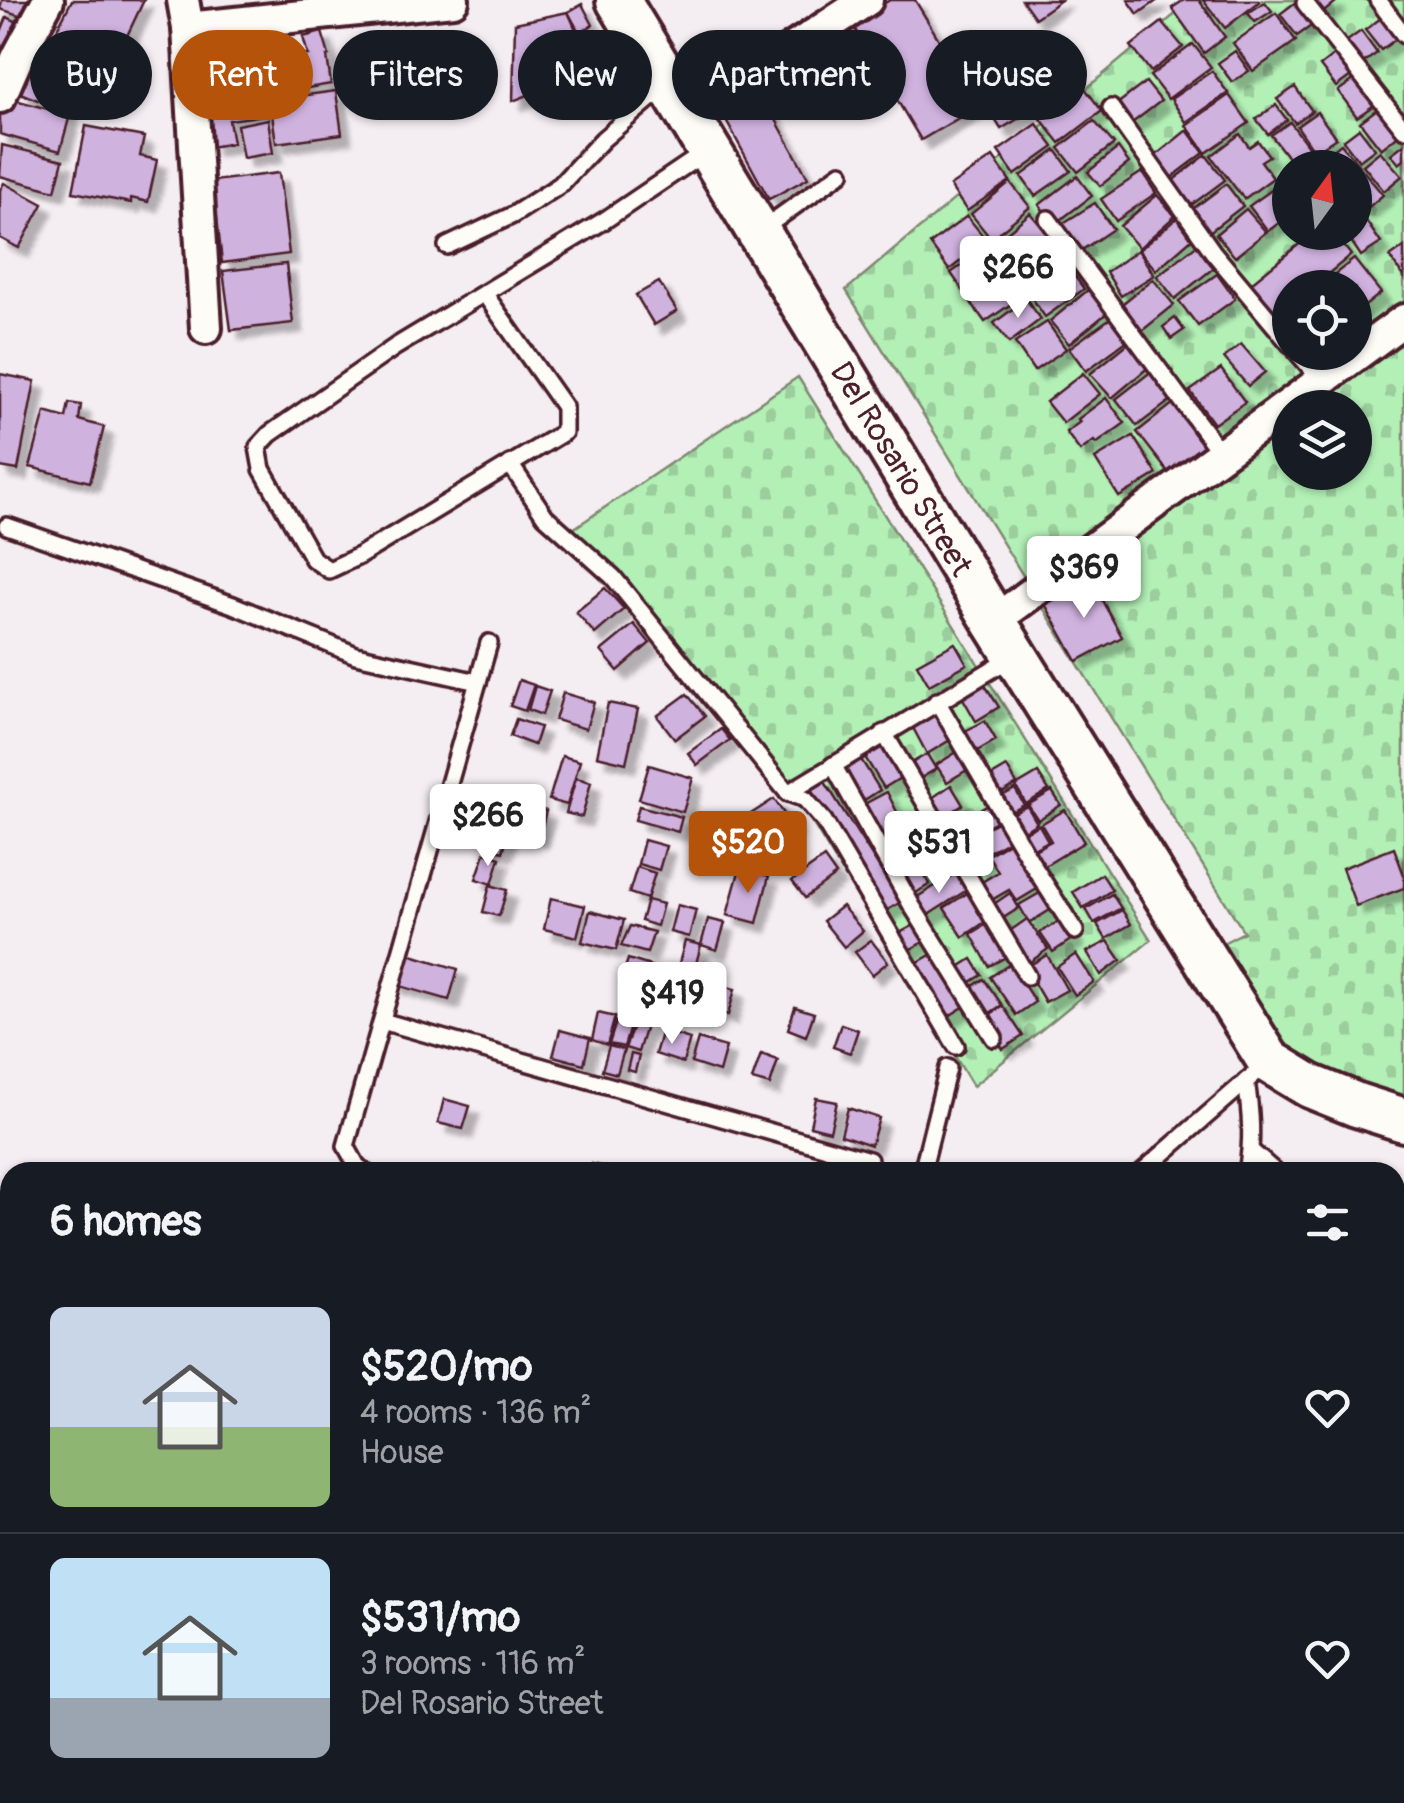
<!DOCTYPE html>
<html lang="en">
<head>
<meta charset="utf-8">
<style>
  :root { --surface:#171b24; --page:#20242c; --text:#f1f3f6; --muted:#9ea1a6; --line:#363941; --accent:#b45309 }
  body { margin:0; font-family:Pangolin,sans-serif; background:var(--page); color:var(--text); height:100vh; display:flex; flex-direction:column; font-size:38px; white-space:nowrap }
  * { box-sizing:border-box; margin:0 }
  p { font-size:32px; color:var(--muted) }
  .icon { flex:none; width:55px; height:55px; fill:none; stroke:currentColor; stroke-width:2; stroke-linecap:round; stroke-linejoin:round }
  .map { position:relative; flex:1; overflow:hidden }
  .sheet { position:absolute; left:0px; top:1162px; width:1405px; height:642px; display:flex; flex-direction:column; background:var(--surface); border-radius:30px 30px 0 0; box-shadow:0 2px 8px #0004 }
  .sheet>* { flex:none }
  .guide { position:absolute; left:30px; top:30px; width:1345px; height:90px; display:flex; gap:20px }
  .needle { width:65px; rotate:15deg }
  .fabs { position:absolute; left:1272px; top:150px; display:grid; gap:20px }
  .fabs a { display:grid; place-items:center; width:100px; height:100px; border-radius:50%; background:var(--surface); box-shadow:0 2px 8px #0004; font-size:50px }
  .price { position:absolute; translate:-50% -85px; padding:0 22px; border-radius:10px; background:#fff; color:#222; font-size:32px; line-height:65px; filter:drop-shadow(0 2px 5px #0008) }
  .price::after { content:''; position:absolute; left:50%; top:60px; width:30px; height:22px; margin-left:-15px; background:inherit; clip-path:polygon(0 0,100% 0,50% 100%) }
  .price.current { background:var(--accent); color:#fff }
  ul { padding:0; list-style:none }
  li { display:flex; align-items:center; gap:30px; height:250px; padding:0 50px }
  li+li { border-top:2px solid var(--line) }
  li span { display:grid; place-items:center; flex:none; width:280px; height:200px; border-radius:15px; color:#555 }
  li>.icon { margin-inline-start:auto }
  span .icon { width:120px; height:120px; fill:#fffc; stroke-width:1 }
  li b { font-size:42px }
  h2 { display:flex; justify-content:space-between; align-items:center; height:120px; padding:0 50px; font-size:42px }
  .pill { padding:0 35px; border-radius:45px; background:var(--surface); box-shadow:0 2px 8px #0004; font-size:35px; line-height:90px }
  .pill.current { background:var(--accent); color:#fff }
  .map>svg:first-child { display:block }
</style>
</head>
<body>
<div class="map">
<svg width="1404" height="1803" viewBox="0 0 1404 1803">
  <defs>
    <pattern id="forest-firs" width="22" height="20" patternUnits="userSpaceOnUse" patternTransform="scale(2.5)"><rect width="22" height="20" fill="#b3f0b6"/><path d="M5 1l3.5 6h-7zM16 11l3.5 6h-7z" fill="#9bcd9d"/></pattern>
    <pattern id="cemetery-stones" width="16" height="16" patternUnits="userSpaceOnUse" patternTransform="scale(2.5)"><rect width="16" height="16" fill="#b3f0b6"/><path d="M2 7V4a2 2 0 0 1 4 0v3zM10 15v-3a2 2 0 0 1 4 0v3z" fill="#9bcd9d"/></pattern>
    <pattern id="water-ripples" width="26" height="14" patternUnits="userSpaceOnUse" patternTransform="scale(2.5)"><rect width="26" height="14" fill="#87d1e7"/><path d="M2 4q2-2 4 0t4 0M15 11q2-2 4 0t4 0" fill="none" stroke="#76b3c6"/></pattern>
    <filter id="shadow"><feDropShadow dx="9" dy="9" stdDeviation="2.5" flood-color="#0004"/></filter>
  </defs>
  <rect width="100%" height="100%" fill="#f4edf2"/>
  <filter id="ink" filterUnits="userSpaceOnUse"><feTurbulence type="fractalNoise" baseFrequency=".01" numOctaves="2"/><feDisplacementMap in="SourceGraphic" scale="20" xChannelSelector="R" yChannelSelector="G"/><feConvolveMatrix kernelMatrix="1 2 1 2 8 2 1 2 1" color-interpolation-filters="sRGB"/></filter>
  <g filter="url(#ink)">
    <path fill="url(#forest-firs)" stroke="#7e8870" stroke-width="2.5" d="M10 1792V1795H254L272 1803H0V1796Z"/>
    <g fill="url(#cemetery-stones)" stroke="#7e8870" stroke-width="2.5" fill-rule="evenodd">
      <path d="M1192 0H1404V1104L1293 1068 1223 943 1244 932 846 290ZM1290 168H1355V232H1290ZM1290 288H1355V352H1290ZM1290 408H1355V472H1290Z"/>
      <path d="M798 377 1151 940 973 1086 780 770 573 529Z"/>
    </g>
    <g fill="url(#water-ripples)" stroke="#6f8a9c" stroke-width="2.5">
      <path d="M0 1269 10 1272V1439L0 1436Z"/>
      <path d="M1395 1572 1404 1575V1758L1395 1756Z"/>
    </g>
    <g fill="#d0b2df" stroke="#4a1f2b" stroke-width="2.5" filter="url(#shadow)">
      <path d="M2 0H27L22 16 0 9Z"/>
      <path d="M72 0H144L116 59 56 31Z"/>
      <path d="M890 0H915L979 106 921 140 851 23Z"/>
      <path d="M1022 0H1061L1035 18Z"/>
      <path d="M1128 0H1158L1138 14Z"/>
      <path d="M1184 0H1199L1225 37 1204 53 1172 8Z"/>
      <path d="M1203 0H1258L1259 2 1225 28Z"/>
      <path d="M1307 0H1335L1336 2 1319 16Z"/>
      <path d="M1297 1 1314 24 1297 36 1280 14Z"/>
      <path d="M1265 2 1272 11 1255 22 1248 13Z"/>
      <path d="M582 4 593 25 579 32 568 12Z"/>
      <path d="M568 12 594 69 513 101 515 23Z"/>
      <path d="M1276 13 1296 41 1253 71 1233 43Z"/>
      <path d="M7 17 20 23 0 64V34Z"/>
      <path d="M1381 18 1396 39 1381 50 1365 30Z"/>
      <path d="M1162 22 1183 47 1151 72 1131 46Z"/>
      <path d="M1361 31 1377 53 1359 66 1343 44Z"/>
      <path d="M322 32 329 55 327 56 331 84 273 94 268 61 308 55 303 37Z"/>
      <path d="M40 43 88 63 68 112 20 93Z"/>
      <path d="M1193 44 1211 67 1168 99 1150 76Z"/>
      <path d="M258 45 266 115 229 120 233 143 210 147 198 52Z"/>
      <path d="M1235 51 1249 71 1232 82 1218 63Z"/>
      <path d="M1338 52 1355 73 1336 87 1320 66Z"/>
      <path d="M1003 67 1031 111 1001 129 973 85Z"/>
      <path d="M1212 71 1228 93 1186 122 1171 99Z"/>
      <path d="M1358 77 1377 103 1357 117 1338 91Z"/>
      <path d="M1146 82 1161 101 1132 123 1117 104Z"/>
      <path d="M757 85 808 178 769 199 718 106Z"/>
      <path d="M1084 87 1102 111 1060 143 1041 119Z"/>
      <path d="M1295 87 1312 111 1295 123 1277 99Z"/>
      <path d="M336 91 342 134 276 143 270 100Z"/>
      <path d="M1229 95 1249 123 1206 153 1186 125Z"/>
      <path d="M4 97 70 115 60 151 0 134V110Z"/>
      <path d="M1276 105 1287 120 1268 134 1256 119Z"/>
      <path d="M1381 106 1401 133 1381 149 1360 122Z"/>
      <path d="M1317 112 1336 138 1315 152 1297 126Z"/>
      <path d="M268 119 273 153 243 158 237 125Z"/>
      <path d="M1094 121 1114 144 1078 172 1059 148Z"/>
      <path d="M1290 122 1314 154 1295 167 1271 135Z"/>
      <path d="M1037 124 1054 147 1015 175 998 151Z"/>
      <path d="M86 126 144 137 140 156 157 160 148 202 131 198V203L73 192Z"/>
      <path d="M1359 128 1375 149 1359 161 1343 140Z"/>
      <path d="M1187 130 1204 153 1167 181 1150 160Z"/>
      <path d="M1240 134 1249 147 1258 141 1269 156 1261 161 1273 178 1244 199 1211 156Z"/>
      <path d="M1341 144 1383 195 1365 210 1355 198V168H1330L1323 158Z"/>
      <path d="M1404 144V160L1399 164 1391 154Z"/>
      <path d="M2 145 63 160 55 191 0 176Z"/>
      <path d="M1118 148 1129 163 1100 186 1088 172Z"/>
      <path d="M1056 150 1071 171 1035 196 1021 176Z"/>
      <path d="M1380 151 1402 176 1384 191 1363 165Z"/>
      <path d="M1206 155 1225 180 1186 209 1167 185Z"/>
      <path d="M993 157 1010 181 967 211 950 186Z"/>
      <path d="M1142 172 1156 193 1116 221 1101 199Z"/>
      <path d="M279 173 289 254 222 263 213 181Z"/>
      <path d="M1077 176 1092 196 1055 224 1039 205Z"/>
      <path d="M1010 182 1030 207 991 239 971 214Z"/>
      <path d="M4 183 43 204 19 248 0 238V190Z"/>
      <path d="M1226 184 1243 206 1208 233 1190 211Z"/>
      <path d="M1280 184 1290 198V215L1268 231 1249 206Z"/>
      <path d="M1157 195 1175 216 1139 248 1120 226Z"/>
      <path d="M1095 203 1113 229 1076 254 1057 227Z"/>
      <path d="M1246 209 1266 232 1235 257 1216 234Z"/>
      <path d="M1030 213 1048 234 1010 266 992 245Z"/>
      <path d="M967 216 987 241 949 270 930 244Z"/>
      <path d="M1178 217 1194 237 1156 270 1139 250Z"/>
      <path d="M1364 218 1381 243 1361 256 1345 232H1355V225Z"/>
      <path d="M1314 232H1333L1351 255 1311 288H1290V304L1276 315 1250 284Z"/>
      <path d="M1050 238 1069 262 1029 292 1010 269Z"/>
      <path d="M1198 244 1216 266 1175 299 1157 276Z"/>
      <path d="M990 245 1008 269 968 298 951 273Z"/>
      <path d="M1404 247V278L1390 257Z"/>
      <path d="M1138 250 1154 275 1121 296 1106 272Z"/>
      <path d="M1354 259 1381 293 1355 314V288H1317Z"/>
      <path d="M286 264 293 323 231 330 223 271Z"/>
      <path d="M1068 267 1084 289 1045 317 1030 295Z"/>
      <path d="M1010 274 1024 295 985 322 970 301Z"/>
      <path d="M1217 274 1235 299 1198 326 1179 301Z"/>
      <path d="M1153 279 1174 305 1138 334 1117 308Z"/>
      <path d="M659 282 677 311 654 325 636 295Z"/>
      <path d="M1088 290 1107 313 1069 344 1050 321Z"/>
      <path d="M1026 299 1041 319 1009 343 994 323Z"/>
      <path d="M1290 309V334L1278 319Z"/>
      <path d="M1112 317 1128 340 1086 371 1069 348Z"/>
      <path d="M1175 318 1184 330 1171 339 1163 327Z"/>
      <path d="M1047 322 1066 349 1034 371 1015 343Z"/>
      <path d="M1131 341 1151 365 1112 398 1090 374Z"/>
      <path d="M1241 344 1265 372 1248 386 1224 358Z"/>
      <path d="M1157 367 1178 395 1137 426 1116 399Z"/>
      <path d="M1221 369 1245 402 1214 424 1190 391Z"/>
      <path d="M1083 373 1100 394 1063 423 1046 402Z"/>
      <path d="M0 374 35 381 18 470 0 467Z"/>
      <path d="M1106 398 1125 423 1096 444 1094 441 1080 451 1066 432 1080 422 1078 419Z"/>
      <path d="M1179 399 1211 440 1168 472 1137 432Z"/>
      <path d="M69 403 81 405 79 420 104 427 90 482 30 467 45 412 66 418Z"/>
      <path d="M1133 436 1157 474 1119 497 1095 459Z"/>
      <path d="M1092 582 1122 637 1077 661 1045 604Z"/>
      <path d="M605 588 624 609 595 634 576 612Z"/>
      <path d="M634 624 650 643 618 671 601 651Z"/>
      <path d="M955 643 967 664 929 685 917 664Z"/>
      <path d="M519 680 534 685 525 711 510 706Z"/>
      <path d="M983 682 999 707 976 721 961 695Z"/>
      <path d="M535 686 550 691 542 715 528 710Z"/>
      <path d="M563 693 594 702 586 729 555 720Z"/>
      <path d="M687 694 705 716 675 739 657 716Z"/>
      <path d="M608 703 638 709 626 763 597 756Z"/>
      <path d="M934 711 950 740 927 754 912 726Z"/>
      <path d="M516 719 540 727 534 745 510 736Z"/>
      <path d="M985 721 996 740 972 754 961 733Z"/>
      <path d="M721 729 730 740 697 765 688 753Z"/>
      <path d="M883 741 905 775 884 788 863 754Z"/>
      <path d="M957 752 967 770 947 782 936 765Z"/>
      <path d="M927 754 936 769 914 782 905 767Z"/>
      <path d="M562 756 580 761 567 805 549 800Z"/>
      <path d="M859 756 880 790 858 804 837 769Z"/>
      <path d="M649 765 693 778 683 812 639 799Z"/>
      <path d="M1007 767 1017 784 995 797 985 780Z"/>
      <path d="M1038 773 1049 790 1026 804 1016 786Z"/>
      <path d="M576 778 591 782 582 817 566 813Z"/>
      <path d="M825 782 901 902 884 912 811 790Z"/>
      <path d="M951 785 963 805 941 819 929 800Z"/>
      <path d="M1015 789 1024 805 1004 816 995 800Z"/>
      <path d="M1052 791 1061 805 1038 820 1028 805Z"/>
      <path d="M887 792 906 830 879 844 859 807Z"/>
      <path d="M774 799 793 827 762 847 743 819Z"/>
      <path d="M988 805 997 821 977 831 969 817Z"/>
      <path d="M527 806 546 811 539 838 520 833Z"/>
      <path d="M639 806 682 817 678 832 635 820Z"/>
      <path d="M1027 806 1037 823 1017 835 1007 817Z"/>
      <path d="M1065 810 1084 842 1038 870 1029 853 1051 841 1041 824Z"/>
      <path d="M1002 819 1013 838 965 865 955 846Z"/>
      <path d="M492 822 510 827 503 852 485 847Z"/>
      <path d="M926 822 947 858 926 870 905 833Z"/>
      <path d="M1039 825 1048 841 1028 852 1019 835Z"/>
      <path d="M644 840 666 846 659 870 638 864Z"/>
      <path d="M1009 842 1037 889 1017 901 1009 890 988 902 977 885 998 872 988 855Z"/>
      <path d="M1394 848 1404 875V888L1356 906 1342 868Z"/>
      <path d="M907 850 930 884 911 896 888 863Z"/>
      <path d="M485 853 500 858 492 884 476 879Z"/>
      <path d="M824 858 836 875 805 898 792 881Z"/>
      <path d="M637 867 655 873 647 899 629 893Z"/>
      <path d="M740 868 769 876 757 923 727 915Z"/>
      <path d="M956 873 967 890 922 919 911 901Z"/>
      <path d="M1102 874 1112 890 1083 908 1073 892Z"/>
      <path d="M490 885 507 890 499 916 483 912Z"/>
      <path d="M969 892 988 920 963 937 944 908Z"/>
      <path d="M1010 893 1019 908 997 922 988 908Z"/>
      <path d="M1040 893 1050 910 1029 923 1019 905Z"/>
      <path d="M1112 894 1121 908 1094 923 1086 909Z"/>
      <path d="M551 898 585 906 577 937 544 929Z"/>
      <path d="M647 900 663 904 657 926 641 921Z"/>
      <path d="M677 905 696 910 689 937 670 932Z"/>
      <path d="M842 906 863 931 844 947 823 921Z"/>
      <path d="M1122 910 1131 924 1106 939 1097 924Z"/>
      <path d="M590 911 624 920 616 950 582 942Z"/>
      <path d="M708 919 725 923 717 950 701 945Z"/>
      <path d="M1027 919 1048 949 1026 965 1004 935Z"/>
      <path d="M1062 919 1075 937 1053 952 1040 933Z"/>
      <path d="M920 922 929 939 905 952 896 935Z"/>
      <path d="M987 924 1006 957 989 966 971 934Z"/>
      <path d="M630 926 654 932 647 953 621 946Z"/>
      <path d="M871 940 888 962 872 975 855 952Z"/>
      <path d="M685 941 701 945 694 971 678 967Z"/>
      <path d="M1108 941 1121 960 1101 975 1087 952Z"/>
      <path d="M402 952 458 969 449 1000 393 984Z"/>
      <path d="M934 953 965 1006 944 1019 913 965Z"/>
      <path d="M1076 954 1094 982 1075 995 1057 967Z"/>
      <path d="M1047 955 1067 990 1045 1002 1025 968Z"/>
      <path d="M628 959 654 967 647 992 620 984Z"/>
      <path d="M972 959 982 975 963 987 953 971Z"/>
      <path d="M1010 964 1035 1002 1016 1015 990 977Z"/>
      <path d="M678 971 695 977 687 1000 670 993Z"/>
      <path d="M984 979 1002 1005 984 1017 967 990Z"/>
      <path d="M706 981 735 989 728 1015 699 1006Z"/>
      <path d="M1003 1006 1023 1036 1003 1049 983 1019Z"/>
      <path d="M795 1007 814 1013 806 1036 788 1029Z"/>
      <path d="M598 1013 615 1017 607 1045 592 1040Z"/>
      <path d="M617 1019 631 1023 624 1047 609 1044Z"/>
      <path d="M634 1023 646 1026 638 1052 625 1048Z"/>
      <path d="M841 1024 858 1030 850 1053 833 1047Z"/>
      <path d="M560 1030 590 1038 584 1064 553 1056Z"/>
      <path d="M662 1030 690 1039 683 1063 655 1054Z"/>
      <path d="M698 1039 726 1047 719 1072 691 1063Z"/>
      <path d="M609 1046 624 1050 617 1074 602 1070Z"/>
      <path d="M631 1054 639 1056 635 1072 627 1070Z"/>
      <path d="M761 1054 778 1060 770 1085 752 1080Z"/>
      <path d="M816 1098 837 1102 830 1131 810 1126Z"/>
      <path d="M444 1099 470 1106 463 1129 438 1123Z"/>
      <path d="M848 1108 879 1118 871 1145 841 1135Z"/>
      <path d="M592 1164 618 1170V1172H590Z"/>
      <path d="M719 1795H861L859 1803H745Z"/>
      <path d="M870 1795H933L931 1803H875L868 1801Z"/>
      <path d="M1058 1795H1187L1186 1803H1058Z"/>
      <path d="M1195 1795H1314V1803H1194Z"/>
    </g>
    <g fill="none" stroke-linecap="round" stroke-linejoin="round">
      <defs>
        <g id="lane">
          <path d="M1378 0 1404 35"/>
          <path d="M1305 3 1404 129"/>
          <path d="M1111 108 1213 252 1290 344"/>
          <path d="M1048 219 1222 455"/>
          <path d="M761 230 841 173"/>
          <path d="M447 246 513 215 560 185 603 139 667 84"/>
          <path d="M484 293 564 407V432L359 556 329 570 313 559 262 469 258 447 270 434 395 347 605 220 707 151"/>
          <path d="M1297 352 1322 381"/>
          <path d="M510 464 545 516 613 577 788 793 805 799 824 821 956 1046"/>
          <path d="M7 526 233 605 356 655 478 682"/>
          <path d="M937 701 1034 867 1075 931"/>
          <path d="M884 733 1027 976"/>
          <path d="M833 765 912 906 994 1038"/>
          <path d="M788 793 1011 658"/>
          <path d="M382 1021 869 1160"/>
          <path d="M1246 1081C1251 1113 1253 1141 1247 1172"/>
          <path d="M1251 1151 1275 1172"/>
          <path d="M365 1172 357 1166 346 1146 489 643"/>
          <path d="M922 1172 948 1068"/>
          <path d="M1142 1172 1267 1063"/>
        </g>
        <g id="street">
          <path d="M183 0 188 28 206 328"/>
          <path d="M188 28 453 0"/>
          <path d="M0 97 18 56 48 0"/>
          <path d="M688 117 867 0"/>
          <path d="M994 621 1404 320"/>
          <path d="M0 1749 10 1746"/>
          <path d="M309 1795 328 1803"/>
        </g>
        <g id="secondary">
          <path id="s1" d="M618 0 994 621 1269 1061 1310 1086 1357 1105 1404 1120"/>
        </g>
        <g id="highway">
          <path d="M0 1660 10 1657"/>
          <path d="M526 1795 542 1803"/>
        </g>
      </defs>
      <use href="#lane" stroke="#4a1f2b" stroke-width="22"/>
      <use href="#street" stroke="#4a1f2b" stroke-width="38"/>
      <use href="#secondary" stroke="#4a1f2b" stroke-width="50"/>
      <use href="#highway" stroke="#4a1f2b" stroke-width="62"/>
      <use href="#lane" stroke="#fdfcf7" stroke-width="15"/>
      <use href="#street" stroke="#fdfcf7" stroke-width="30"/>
      <use href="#secondary" stroke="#fdfcf7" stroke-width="42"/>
      <use href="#highway" stroke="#fae180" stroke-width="55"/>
    </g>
  </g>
  <g text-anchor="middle" stroke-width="8" stroke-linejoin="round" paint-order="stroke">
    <g font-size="32" fill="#4a1f2b" stroke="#fdfcf7">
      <text dy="11" stroke="none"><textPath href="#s1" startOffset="548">Del Rosario Street</textPath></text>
    </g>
  </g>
</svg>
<div class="fabs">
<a><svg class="needle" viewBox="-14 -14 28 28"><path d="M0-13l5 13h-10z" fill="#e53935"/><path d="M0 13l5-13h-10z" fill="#9ea1a6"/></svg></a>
<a><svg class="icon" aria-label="locate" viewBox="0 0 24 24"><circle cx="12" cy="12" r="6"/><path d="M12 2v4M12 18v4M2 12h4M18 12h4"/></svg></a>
<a><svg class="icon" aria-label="layers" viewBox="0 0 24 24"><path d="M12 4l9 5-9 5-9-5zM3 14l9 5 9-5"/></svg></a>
</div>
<b class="price" style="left:1018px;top:321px">$266</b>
<b class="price" style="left:1084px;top:621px">$369</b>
<b class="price" style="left:488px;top:869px">$266</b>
<b class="price current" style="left:748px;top:896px">$520</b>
<b class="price" style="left:939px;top:896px">$531</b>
<b class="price" style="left:672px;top:1047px">$419</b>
<div class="guide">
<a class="pill">Buy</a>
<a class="pill current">Rent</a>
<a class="pill">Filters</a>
<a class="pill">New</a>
<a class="pill">Apartment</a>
<a class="pill">House</a>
</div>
<section class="sheet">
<h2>6 homes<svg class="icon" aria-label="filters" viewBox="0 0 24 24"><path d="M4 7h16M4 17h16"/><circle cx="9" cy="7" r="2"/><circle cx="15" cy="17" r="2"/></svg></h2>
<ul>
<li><span style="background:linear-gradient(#c9d6e8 60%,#8fb573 0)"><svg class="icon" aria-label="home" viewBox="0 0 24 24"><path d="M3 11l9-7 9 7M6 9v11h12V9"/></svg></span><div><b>$520/mo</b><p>4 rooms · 136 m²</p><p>House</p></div><svg class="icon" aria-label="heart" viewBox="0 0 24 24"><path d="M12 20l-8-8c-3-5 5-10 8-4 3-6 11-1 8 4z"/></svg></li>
<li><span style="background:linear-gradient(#bfe0f5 70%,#9aa5b1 0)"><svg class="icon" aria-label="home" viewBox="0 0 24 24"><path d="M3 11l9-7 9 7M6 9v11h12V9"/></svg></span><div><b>$531/mo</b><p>3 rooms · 116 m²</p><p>Del Rosario Street</p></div><svg class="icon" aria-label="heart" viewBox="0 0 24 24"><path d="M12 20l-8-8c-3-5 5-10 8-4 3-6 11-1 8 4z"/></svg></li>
</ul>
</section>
</div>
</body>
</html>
